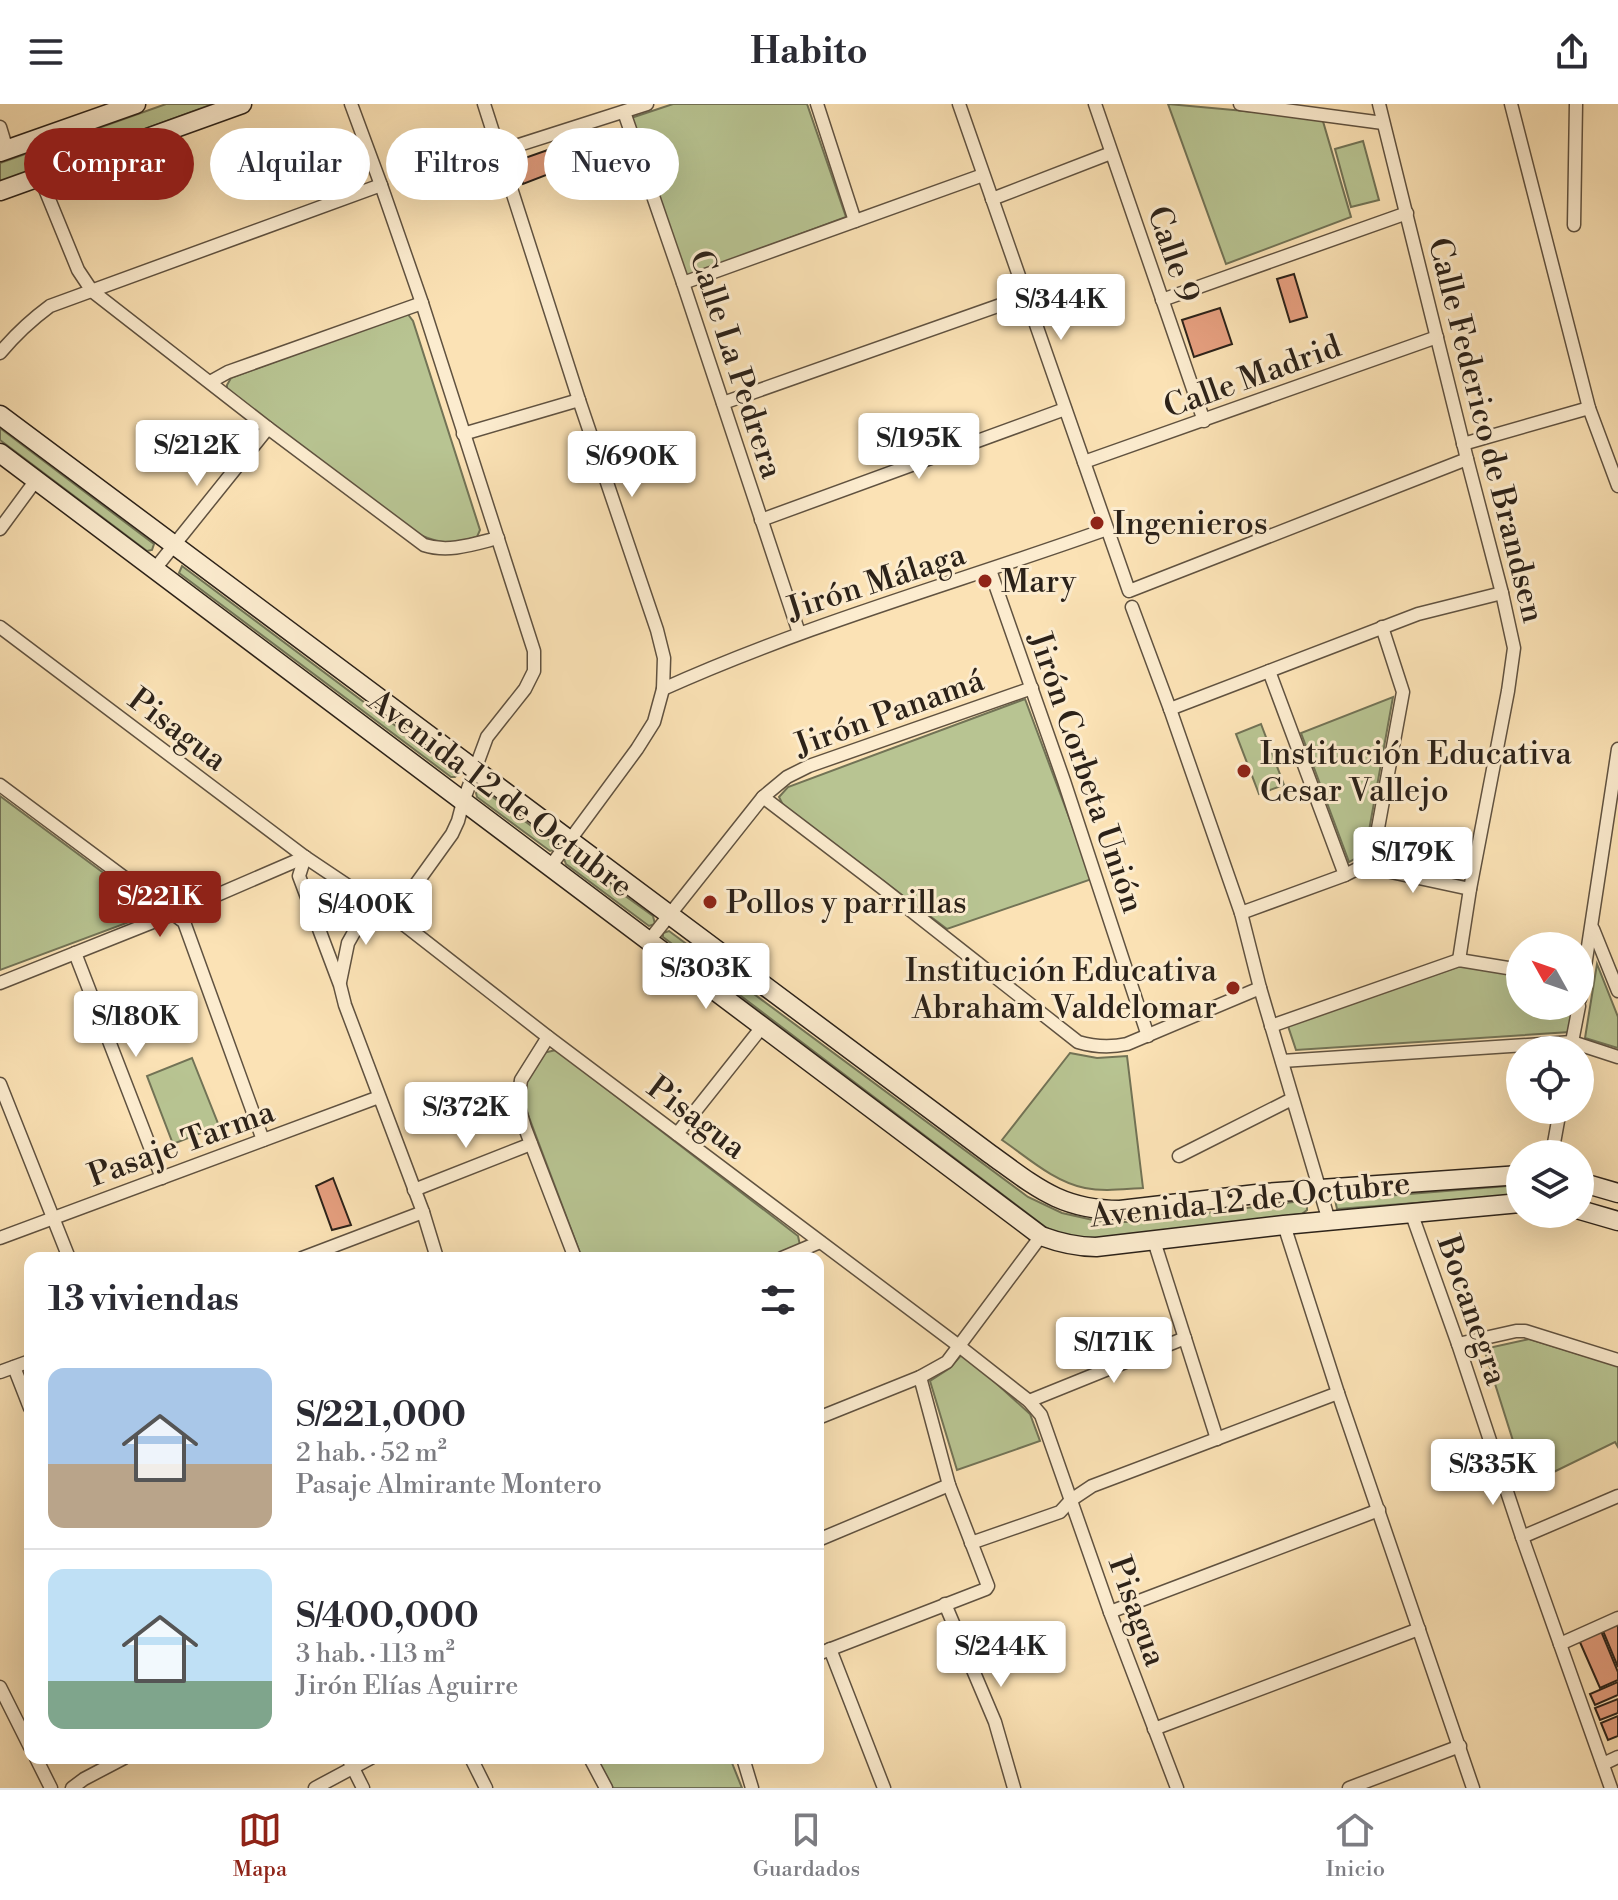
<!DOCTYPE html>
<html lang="es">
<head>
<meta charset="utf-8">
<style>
  :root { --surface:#fff; --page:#f7f7f7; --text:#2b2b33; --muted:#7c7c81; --line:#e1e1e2; --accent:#8f2418 }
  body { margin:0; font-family:"Libre Bodoni",serif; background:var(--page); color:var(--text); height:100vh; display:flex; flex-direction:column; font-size:30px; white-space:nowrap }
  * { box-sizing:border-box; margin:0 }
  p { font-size:26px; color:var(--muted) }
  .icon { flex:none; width:44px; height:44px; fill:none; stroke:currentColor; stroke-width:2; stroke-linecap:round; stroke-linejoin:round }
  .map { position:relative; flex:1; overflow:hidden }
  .panel { position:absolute; left:24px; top:1148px; width:800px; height:512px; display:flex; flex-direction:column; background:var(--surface); border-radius:16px; box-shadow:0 8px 32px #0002 }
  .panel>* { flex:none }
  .hud { position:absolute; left:24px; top:24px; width:800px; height:72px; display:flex; gap:16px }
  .needle { width:52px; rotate:310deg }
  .fabs { position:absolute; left:1506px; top:828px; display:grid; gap:16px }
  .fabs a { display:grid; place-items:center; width:88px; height:88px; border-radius:50%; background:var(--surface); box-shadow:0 8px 32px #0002; font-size:40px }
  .price { position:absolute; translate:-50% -68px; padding:0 18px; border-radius:8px; background:#fff; color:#222; font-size:26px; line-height:52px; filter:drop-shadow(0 2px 4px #0008) }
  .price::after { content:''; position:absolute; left:50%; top:48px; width:24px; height:18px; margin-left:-12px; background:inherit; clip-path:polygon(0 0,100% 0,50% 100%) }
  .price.active { background:var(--accent); color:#fff }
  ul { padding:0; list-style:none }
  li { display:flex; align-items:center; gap:24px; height:200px; padding:0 24px }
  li+li { border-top:2px solid var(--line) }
  li span { display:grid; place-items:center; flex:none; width:224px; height:160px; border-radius:16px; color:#555 }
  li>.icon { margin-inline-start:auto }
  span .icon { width:96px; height:96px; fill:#fffc; stroke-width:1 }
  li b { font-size:34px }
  h2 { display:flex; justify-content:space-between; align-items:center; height:96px; padding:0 24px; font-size:34px }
  .chip { padding:0 28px; border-radius:36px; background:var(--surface); box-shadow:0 8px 32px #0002; font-size:28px; line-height:72px }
  .chip.active { background:var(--accent); color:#fff }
  header { display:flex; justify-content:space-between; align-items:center; height:104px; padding:0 24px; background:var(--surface); font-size:36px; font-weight:700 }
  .dock { display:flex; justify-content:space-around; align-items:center; height:112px; border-top:2px solid var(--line); background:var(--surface); font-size:22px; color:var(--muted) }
  .dock a { display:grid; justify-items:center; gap:4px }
  .dock .active { color:var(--accent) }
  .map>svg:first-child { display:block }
</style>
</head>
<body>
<header><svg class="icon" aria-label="menu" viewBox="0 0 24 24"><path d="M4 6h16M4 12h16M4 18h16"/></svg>Habito<svg class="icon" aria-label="share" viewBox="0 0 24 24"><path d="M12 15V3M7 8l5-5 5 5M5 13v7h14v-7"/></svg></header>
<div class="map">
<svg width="1618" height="1684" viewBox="0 0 1618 1684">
  <rect width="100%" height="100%" fill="#fbe2b5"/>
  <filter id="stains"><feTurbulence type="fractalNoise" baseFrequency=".0025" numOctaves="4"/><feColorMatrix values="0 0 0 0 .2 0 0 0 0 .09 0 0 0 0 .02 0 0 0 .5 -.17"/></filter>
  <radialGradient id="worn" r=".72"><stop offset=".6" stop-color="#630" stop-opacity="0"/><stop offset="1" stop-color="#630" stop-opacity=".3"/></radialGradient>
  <g fill="#b8c492" stroke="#727356" stroke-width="2">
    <path d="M166 0H213L0 78V59Z"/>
    <path d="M673 0H807L846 113 685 173 631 14Z"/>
    <path d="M1168 0 1322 14 1351 113 1226 160Z"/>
    <path d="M1363 37 1379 96 1351 103 1335 45Z"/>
    <path d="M407 209 413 217 480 426 477 433C453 440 443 441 420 431L227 286V281L231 274Z"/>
    <path d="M0 324 154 440 152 446 147 447 0 336Z"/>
    <path d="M182 462 456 667 457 671 455 673H451L179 469Z"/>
    <path d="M1393 593 1365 749 1349 758 1301 629Z"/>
    <path d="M1025 595 1092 775 947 825 783 701 779 693 788 683Z"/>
    <path d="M1261 620 1284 681 1259 690 1236 630Z"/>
    <path d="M478 685H482L554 739 556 742 554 746 550 747 477 693 476 689Z"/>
    <path d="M0 692 156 808 0 866Z"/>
    <path d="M570 752 653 812 655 820 649 822 566 760 564 755Z"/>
    <path d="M669 827 1028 1093 1062 1109 1102 1118H1136L1301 1097 1307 1100V1106L1302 1110 1085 1136 1056 1129 1044 1122 663 833V829Z"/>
    <path d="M1597 860 1618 913V944L1585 934Z"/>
    <path d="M1463 861 1520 871V902H1573L1570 928 1296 946 1288 922Z"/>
    <path d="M556 946 798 1132 800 1141 768 1154H582L524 1000 526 978 543 949Z"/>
    <path d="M1070 949 1097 954 1127 952 1143 1084C1124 1085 1104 1088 1085 1084 1054 1078 1027 1053 1002 1036Z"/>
    <path d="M192 954 219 1022 173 1040 147 972Z"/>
    <path d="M1520 1081V1091L1337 1105 1335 1096Z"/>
    <path d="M1529 1235 1618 1262V1343L1615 1338 1527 1381 1484 1245Z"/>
    <path d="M963 1249 1030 1310 1040 1337 957 1366 930 1277 950 1264Z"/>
    <path d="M596 1654H730L742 1684H613Z"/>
  </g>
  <g fill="#e69f7f" stroke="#2c2219" stroke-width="2">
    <path d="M559 42 567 63 523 80 519 63 522 55Z"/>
    <path d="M1294 170 1307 213 1290 218 1277 175Z"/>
    <path d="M1220 204 1232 240 1194 253 1182 216Z"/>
    <path d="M333 1074 351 1121 332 1126 316 1082Z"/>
    <path d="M1618 1520V1563L1603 1527Z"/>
    <path d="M1601 1527 1618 1568V1576L1600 1584 1579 1536Z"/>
    <path d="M1618 1578V1591L1595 1601 1590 1590Z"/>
    <path d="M1618 1595V1609L1600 1616 1595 1604Z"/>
    <path d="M1618 1612V1632L1608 1636 1601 1619Z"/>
  </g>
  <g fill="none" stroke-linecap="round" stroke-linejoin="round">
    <defs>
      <g id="street">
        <path d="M351 0 381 81 422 199 534 547V567L525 585 487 633 463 698 458 717 452 730 393 812"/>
        <path d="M484 0 579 296 657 526 664 554 663 585 654 618 637 645 550 763"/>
        <path d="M817 0 855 117"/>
        <path d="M959 0 1129 487 1467 355"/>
        <path d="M1095 0 1204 317"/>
        <path d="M1240 0 1383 19"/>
        <path d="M1379 0 1467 355 1502 489 1514 544 1508 587 1470 785 1459 856"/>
        <path d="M1511 0 1589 304 1618 382"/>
        <path d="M624 8 683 179 799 529"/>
        <path d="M0 23 7 46"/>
        <path d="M500 47 647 0"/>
        <path d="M40 73 78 166 92 187 268 324 424 441C449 449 474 440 498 434"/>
        <path d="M992 95 1111 49"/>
        <path d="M1574 121 1576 0"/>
        <path d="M683 179 983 71"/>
        <path d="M1162 196 1407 109"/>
        <path d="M0 249C15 231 31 216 50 202L381 81"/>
        <path d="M210 278 228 268 422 199"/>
        <path d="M723 299 1026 192"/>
        <path d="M463 330 579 296"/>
        <path d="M1463 340 1589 304"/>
        <path d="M1084 358 1437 233"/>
        <path d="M761 416 1065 305"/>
        <path d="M0 425 36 376"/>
        <path d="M154 466 268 324"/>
        <path d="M990 466 1064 677 1148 932"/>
        <path d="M1132 503 1170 605 1241 809 1260 884 1329 1117"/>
        <path d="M0 523 305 753 393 812 548 933 959 1242 1029 1297 1041 1311 1110 1508 1177 1684"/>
        <path d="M1269 567 1345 771"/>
        <path d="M663 585C807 520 959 478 1107 425"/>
        <path d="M1170 605 1418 510 1502 489"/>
        <path d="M0 681 184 818 263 1036"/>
        <path d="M763 693 881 783 1078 938C1095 943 1109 944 1127 940L1260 884"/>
        <path d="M305 753 299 772 340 881 345 901 423 1108 437 1154"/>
        <path d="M1363 762 1470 785"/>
        <path d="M1241 809 1345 771 1363 762 1374 746 1403 588 1382 523"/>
        <path d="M1593 825 1618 887"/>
        <path d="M648 838 763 693 787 673 809 662 1032 584"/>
        <path d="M75 849 162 1074"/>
        <path d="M340 878 348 839 371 798"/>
        <path d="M0 879 173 810 305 753"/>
        <path d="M1580 895 1618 645"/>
        <path d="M1271 922 1459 856 1520 866"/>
        <path d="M548 933 521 976 518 999 525 1024 575 1154"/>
        <path d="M1571 943 1579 902"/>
        <path d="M1282 957 1572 938 1618 953"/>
        <path d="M0 980 69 1154"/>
        <path d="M677 1030 762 923"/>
        <path d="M1552 1050 1560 1006"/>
        <path d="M1179 1052 1292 995"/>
        <path d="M414 1086 531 1040"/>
        <path d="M1411 1108 1458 1240 1522 1433 1611 1684"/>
        <path d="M1284 1121 1338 1289 1473 1684"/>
        <path d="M0 1134 379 993"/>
        <path d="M1154 1137 1217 1335"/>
        <path d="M302 1154 423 1108"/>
        <path d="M782 1154 820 1138"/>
        <path d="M1458 1240 1516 1227H1525L1618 1256"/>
        <path d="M14 1263 30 1304"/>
        <path d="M0 1268 30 1257"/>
        <path d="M1029 1297 1185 1234"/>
        <path d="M818 1314 920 1273 947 1258 1041 1132"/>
        <path d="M1522 1433 1618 1392"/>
        <path d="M818 1436 949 1381"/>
        <path d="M971 1439 1060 1408 1071 1396 1092 1382 1338 1289"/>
        <path d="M945 1500 995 1618 1014 1684"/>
        <path d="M1110 1508 1379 1406"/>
        <path d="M1560 1540 1618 1514"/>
        <path d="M830 1545 884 1684"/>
        <path d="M818 1550 986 1485 988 1482 949 1381 920 1273"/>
        <path d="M0 1583 30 1643"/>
        <path d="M1154 1625 1419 1525"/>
        <path d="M36 1654 51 1684"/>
        <path d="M348 1654 363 1684"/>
        <path d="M471 1654 486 1684"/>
        <path d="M590 1654 606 1684"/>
        <path d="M743 1654 752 1684"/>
        <path d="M1603 1660 1618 1653"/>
        <path d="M72 1684 84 1675 124 1654"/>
        <path d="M315 1684 371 1654"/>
        <path d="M1349 1684 1460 1642"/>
      </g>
      <g id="secondary">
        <path d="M0 48 136 0"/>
        <path d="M0 87 242 0"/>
        <path d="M0 311 990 1050C1036 1083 1061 1106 1120 1106L1265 1089 1520 1071"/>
        <path d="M0 349 1041 1132C1060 1139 1076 1143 1096 1143L1284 1121 1520 1099"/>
        <path d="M1580 1078 1618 1089"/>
        <path d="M1580 1106 1618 1117"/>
      </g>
    </defs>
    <use href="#street" stroke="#605240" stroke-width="15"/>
    <use href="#secondary" stroke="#2c2219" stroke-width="21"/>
    <use href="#street" stroke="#fceccf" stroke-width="12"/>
    <use href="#secondary" stroke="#fceccf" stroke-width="18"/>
  </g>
  <g fill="#8f2418" stroke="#fceccf" stroke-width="3">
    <circle cx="1097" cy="419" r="8"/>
    <circle cx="985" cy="477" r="8"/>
    <circle cx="1244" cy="667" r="8"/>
    <circle cx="710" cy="798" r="8"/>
    <circle cx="1233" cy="884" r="8"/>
  </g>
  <g text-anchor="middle" stroke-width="6" stroke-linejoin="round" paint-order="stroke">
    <g font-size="32" fill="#2c2219" stroke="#fceccf">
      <text transform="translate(1174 150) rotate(71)" y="11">Calle 9</text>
      <text transform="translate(737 260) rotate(72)" y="11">Calle La Pedrera</text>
      <text transform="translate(1252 272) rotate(-20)" y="11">Calle Madrid</text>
      <text transform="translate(1487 326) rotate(76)" y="11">Calle Federico de Brandsen</text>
      <text transform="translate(876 477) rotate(-18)" y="11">Jirón Málaga</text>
      <text transform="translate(889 608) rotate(-20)" y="11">Jirón Panamá</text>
      <text transform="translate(178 625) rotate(37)" y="11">Pisagua</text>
      <text transform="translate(1087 668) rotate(71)" y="11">Jirón Corbeta Unión</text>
      <text transform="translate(501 689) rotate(37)" y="11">Avenida 12 de Octubre</text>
      <text transform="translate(697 1013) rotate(37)" y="11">Pisagua</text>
      <text transform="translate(181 1039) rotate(-20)" y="11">Pasaje Tarma</text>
      <text transform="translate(1250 1095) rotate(-6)" y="11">Avenida 12 de Octubre</text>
      <text transform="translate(1473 1206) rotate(71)" y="11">Bocanegra</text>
      <text transform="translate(1138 1507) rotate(70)" y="11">Pisagua</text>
    </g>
    <g font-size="32" fill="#2c2219" stroke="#fceccf" text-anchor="start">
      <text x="1113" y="430">Ingenieros</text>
      <text x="1001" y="488">Mary</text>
      <text x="1260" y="660">Institución Educativa<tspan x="1260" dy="37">Cesar Vallejo</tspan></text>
      <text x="726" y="809">Pollos y parrillas</text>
      <text x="1217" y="877" text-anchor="end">Institución Educativa<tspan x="1217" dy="37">Abraham Valdelomar</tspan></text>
    </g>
  </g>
  <rect width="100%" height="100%" filter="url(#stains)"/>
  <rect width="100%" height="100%" fill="url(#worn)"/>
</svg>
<div class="fabs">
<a><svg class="needle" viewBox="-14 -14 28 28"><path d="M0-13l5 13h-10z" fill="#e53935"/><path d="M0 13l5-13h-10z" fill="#7c7c81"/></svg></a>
<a><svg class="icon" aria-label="locate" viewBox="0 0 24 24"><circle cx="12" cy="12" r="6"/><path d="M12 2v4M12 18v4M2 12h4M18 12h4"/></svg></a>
<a><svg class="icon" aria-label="layers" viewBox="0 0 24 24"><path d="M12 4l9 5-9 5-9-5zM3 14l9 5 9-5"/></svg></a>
</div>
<b class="price" style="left:1061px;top:238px">S/344K</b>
<b class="price" style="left:919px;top:377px">S/195K</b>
<b class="price" style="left:197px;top:384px">S/212K</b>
<b class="price" style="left:632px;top:395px">S/690K</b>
<b class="price" style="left:1413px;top:791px">S/179K</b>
<b class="price active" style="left:160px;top:835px">S/221K</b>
<b class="price" style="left:366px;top:843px">S/400K</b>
<b class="price" style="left:706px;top:907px">S/303K</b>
<b class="price" style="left:136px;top:955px">S/180K</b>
<b class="price" style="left:466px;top:1046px">S/372K</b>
<b class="price" style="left:1114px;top:1281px">S/171K</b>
<b class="price" style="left:1493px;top:1403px">S/335K</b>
<b class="price" style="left:1001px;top:1585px">S/244K</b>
<div class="hud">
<a class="chip active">Comprar</a>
<a class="chip">Alquilar</a>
<a class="chip">Filtros</a>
<a class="chip">Nuevo</a>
</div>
<section class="panel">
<h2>13 viviendas<svg class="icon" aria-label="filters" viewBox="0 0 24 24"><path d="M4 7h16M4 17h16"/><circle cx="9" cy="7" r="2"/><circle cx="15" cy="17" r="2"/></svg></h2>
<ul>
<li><span style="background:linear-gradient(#a9c7e8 60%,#b9a48a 0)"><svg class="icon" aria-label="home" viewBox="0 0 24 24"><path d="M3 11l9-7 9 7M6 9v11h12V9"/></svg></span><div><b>S/221,000</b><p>2 hab. · 52 m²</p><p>Pasaje Almirante Montero</p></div></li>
<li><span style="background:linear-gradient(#bfe0f5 70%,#7fa58c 0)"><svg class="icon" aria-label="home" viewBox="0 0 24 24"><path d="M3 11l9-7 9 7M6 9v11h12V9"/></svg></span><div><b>S/400,000</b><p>3 hab. · 113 m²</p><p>Jirón Elías Aguirre</p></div></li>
</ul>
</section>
</div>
<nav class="dock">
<a class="active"><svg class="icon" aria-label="map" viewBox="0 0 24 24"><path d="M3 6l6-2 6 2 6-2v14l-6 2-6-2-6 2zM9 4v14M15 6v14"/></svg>Mapa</a>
<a><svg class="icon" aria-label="saved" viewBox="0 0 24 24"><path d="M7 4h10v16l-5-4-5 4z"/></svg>Guardados</a>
<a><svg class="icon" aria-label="home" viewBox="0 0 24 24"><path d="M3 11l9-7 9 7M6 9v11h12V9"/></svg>Inicio</a>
</nav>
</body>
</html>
